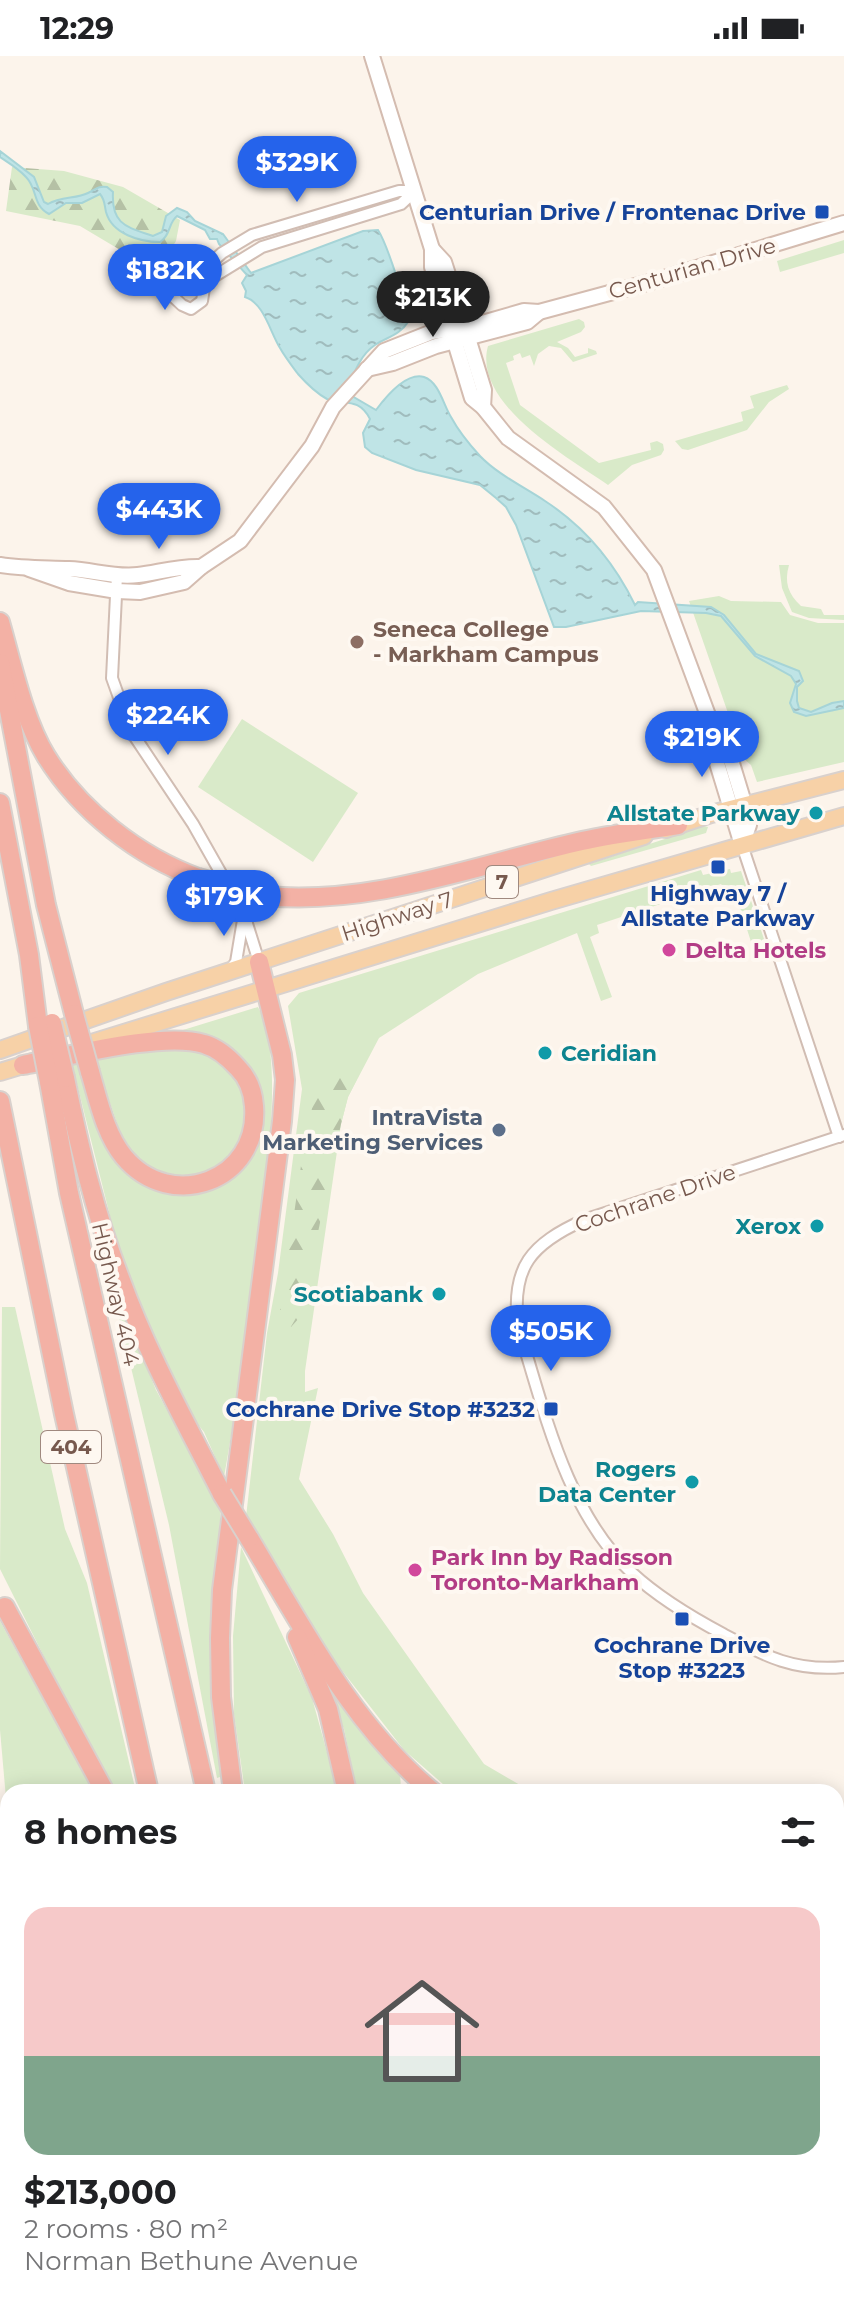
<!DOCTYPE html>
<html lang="en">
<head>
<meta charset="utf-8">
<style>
  :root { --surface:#fff; --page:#f6f6f6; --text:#202124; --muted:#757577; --accent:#2563eb }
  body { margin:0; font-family:Montserrat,sans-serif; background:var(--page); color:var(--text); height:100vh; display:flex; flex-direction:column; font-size:30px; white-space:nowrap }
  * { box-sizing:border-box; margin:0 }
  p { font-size:26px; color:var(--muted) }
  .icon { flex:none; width:44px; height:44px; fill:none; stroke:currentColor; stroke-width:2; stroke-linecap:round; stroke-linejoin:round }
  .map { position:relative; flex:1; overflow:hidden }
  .sheet { position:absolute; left:0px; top:1728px; width:844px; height:538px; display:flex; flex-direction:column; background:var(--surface); border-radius:24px 24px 0 0; box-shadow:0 4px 20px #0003 }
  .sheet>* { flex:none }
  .price { position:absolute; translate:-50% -68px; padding:0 18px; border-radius:28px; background:var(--accent); color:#fff; font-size:26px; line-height:52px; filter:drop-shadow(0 2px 4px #0008) }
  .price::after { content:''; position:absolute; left:50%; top:48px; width:24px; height:18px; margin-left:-12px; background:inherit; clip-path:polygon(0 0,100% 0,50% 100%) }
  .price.on { background:#222; color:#fff }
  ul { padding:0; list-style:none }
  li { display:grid; align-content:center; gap:16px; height:424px; padding:0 24px }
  li span { display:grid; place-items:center; height:248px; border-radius:24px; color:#555 }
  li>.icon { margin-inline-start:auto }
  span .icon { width:144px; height:144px; fill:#fffc; stroke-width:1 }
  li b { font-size:34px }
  h2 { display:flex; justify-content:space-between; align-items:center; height:96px; padding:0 24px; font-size:34px }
  .status { display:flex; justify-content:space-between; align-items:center; height:56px; padding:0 40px; background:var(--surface); direction:ltr }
  .status svg { height:22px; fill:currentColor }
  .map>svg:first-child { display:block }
</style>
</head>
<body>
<div class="status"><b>12:29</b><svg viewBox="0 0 49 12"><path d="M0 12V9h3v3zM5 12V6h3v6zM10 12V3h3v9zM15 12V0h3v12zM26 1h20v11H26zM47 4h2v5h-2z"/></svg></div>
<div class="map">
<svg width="844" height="2265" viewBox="0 0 844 2265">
  <defs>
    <pattern id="forest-firs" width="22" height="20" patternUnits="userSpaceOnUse" patternTransform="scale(2)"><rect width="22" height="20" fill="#d9eac9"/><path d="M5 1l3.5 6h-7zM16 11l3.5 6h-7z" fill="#b5c1a5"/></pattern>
    <pattern id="water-ripples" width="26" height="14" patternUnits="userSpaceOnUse" patternTransform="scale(2)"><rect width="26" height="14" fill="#bfe4e6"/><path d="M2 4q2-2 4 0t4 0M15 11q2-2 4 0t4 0" fill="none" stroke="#a0bcbd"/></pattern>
  </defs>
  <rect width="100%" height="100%" fill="#fcf4eb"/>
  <g fill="#d9eac9">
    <path d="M844 184V197L780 216 777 205Z"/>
    <path d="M579 263 584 266 585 271 581 276 557 286 568 292 575 301 588 297V292L596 295 597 298 573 306 561 292 549 290 538 298 534 310 530 299 522 302 520 297 513 300 514 304 506 307 520 349 599 407 651 394 650 387 657 385 663 388 664 394 661 399 632 409 608 429C569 402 472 348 488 290Z"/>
    <path d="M787 329 789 333 769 346 747 374 688 394 682 393 675 385 743 365 741 356 754 352 750 340Z"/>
    <path d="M779 509H789C784 526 788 538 801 550L821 553 824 559H844V564L809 562 792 556 782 532Z"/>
    <path d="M719 540 731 545 781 546 790 559 818 567H844V706L757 726 751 709 744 703 689 545Z"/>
    <path d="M242 663 358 737 313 806 198 731Z"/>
    <path d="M704 770 708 771 706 777 591 810 589 808Z"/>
    <path d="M730 813 731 817 741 815 765 886 753 892 735 836 728 837 721 828 597 869 599 877 590 881 612 941 601 945 577 877 478 918 379 982 348 1041 341 1068 305 1315V1336L318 1332 299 1423 333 1478 363 1537 484 1708 532 1736H452L404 1694 333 1603 246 1461 267 1277 278 1217 302 1033 288 950 299 937 701 814 703 819Z"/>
    <path d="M258 951C288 1004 262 1148 254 1210 245 1280 237 1351 224 1421L204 1376 188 1356 138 1248 119 1196 71 1004 81 1001 94 1045 157 1132 240 1110 258 1033 183 980V974Z"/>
    <path d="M177 990 218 1001 246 1035 248 1061 231 1102 200 1120 165 1122 140 1108 120 1076 94 1001Z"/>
    <path d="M107 1212 156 1334 221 1452 212 1569 223 1720 217 1722 169 1469Z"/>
    <path d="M2 1251H15L65 1473 87 1527 136 1736H112L0 1513Z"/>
    <path d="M241 1491 312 1642 338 1736H245L234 1658 233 1580Z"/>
    <path d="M0 1565 94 1736H8V1765L0 1674Z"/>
    <path d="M336 1637 400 1714 401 1736H357L344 1673 330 1640Z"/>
    <path d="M0 1832 8 1855V2018L0 2016Z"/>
    <path d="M844 1933V2072L836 2073V1935Z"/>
    <path d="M0 2034 8 2035V2182L0 2181Z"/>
    <path d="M844 2235V2265H628L598 2259 569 2258 537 2265H397L395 2259 401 2258H836V2237Z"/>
  </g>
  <g fill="url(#forest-firs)">
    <path d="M12 111 64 115 123 131 180 164 176 185 163 206 137 204 80 170 6 155Z"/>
    <path d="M344 1011 357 1023 348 1041 341 1068 300 1261 291 1271 278 1269 305 1082 316 1035Z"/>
  </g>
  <path fill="url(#water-ripples)" stroke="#a6d4d7" stroke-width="2" d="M0 95 34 121 44 146 48 148C61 140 76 143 88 137 97 133 97 130 107 131L113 136C111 169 127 171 153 180L162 176 166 160 177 152 187 156 195 165 223 178 251 217 363 175 378 174C387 188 407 249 408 266 400 279 387 281 375 289 360 299 354 317 348 333L352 340 376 354C385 342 406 316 424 321 439 326 443 348 451 361 458 374 469 388 480 400 497 418 524 431 545 445 585 471 614 506 635 549L638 546 711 551 724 559 756 598 799 615 803 625 797 631V645L799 652 811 656 832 647 844 645V652L806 660 794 656 790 647 796 628 791 620 755 600 721 560 706 557 641 555 566 571H554L516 469 506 451 496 442 480 429 416 414 372 397 365 391 363 377 370 363C358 340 343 350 327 343 316 337 306 327 298 318 292 310 285 301 280 292 270 276 264 247 245 241L246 235 242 227 247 219 219 188 217 183H210L205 174 177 160C168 167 171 179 160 186 140 186 112 178 106 156 104 147 105 144 100 138L82 147H66L49 158C32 149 38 133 26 121 19 113 9 107 0 101Z"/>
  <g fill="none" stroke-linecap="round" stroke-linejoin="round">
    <defs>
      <g id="street">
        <path d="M200 217 205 226 202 245 191 253 182 249 164 232 165 221 184 215 200 217 222 197 252 179 399 135H415"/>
        <path d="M205 226 262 191 401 148 415 135"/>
        <path d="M117 519 112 622 131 675 193 768 244 858 259 906"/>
        <path d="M742 789 839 1081"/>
        <path d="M231 913 236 906 243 864"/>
        <path d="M844 1079 584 1164C531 1188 511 1211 518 1270 544 1353 566 1456 632 1517 659 1542 691 1561 723 1578 765 1600 795 1616 844 1611"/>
      </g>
      <g id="secondary">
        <path d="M372 0 432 193V211L472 342 483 351 508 382 604 451 654 514 719 689 731 704 745 750 749 769 742 789"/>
        <path d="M432 193 444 206 459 253 484 334 483 351"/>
        <path d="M367 313 393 307 436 290 527 266 539 256"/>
        <path d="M0 509C24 513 46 512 69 513 93 514 115 522 138 519 160 516 179 510 201 511"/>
        <path d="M29 513 69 527 117 535 140 536 184 526 201 511 240 485 312 390 333 351 384 295 432 276 479 268 524 255 539 256 654 225 844 167"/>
        <path d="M719 689 717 707 742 789"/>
      </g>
      <g id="primary">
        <path d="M666 773 711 758 844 724"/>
        <path d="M85 989 551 845 844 760"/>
        <path d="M0 994 166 936 644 780"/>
        <path d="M0 1016 33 1006"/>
      </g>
      <g id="highway">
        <path d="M0 566C12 608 24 664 46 700 80 755 138 800 198 822"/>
        <path d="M0 607 46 849 74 958"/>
        <path d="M0 747 29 899 38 970"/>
        <path d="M266 840C373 850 479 808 582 785 614 778 646 774 678 769"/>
        <path d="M23 1009C67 1001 163 975 204 988 218 992 228 1001 238 1012 248 1022 253 1036 254 1050 260 1125 171 1157 124 1101 105 1078 98 1043 90 1016"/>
        <path d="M65 1022C79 1089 95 1158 120 1222 147 1297 186 1367 222 1438"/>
        <path d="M49 1026 69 1137 206 1736"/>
        <path d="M0 1045 64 1358 149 1736"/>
        <path d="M249 1482C302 1570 352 1669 433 1736"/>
        <path d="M5 1551 105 1736"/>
        <path d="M297 1581 328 1653 347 1736"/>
        <path d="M233 1736 221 1641 220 1582 222 1534 282 1065 285 1024 282 999 259 906"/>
        <path d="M0 1772 8 1812"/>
        <path d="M836 1889 844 1890"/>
        <path d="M836 1925 844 1923"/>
        <path d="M0 2024 8 2026"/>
        <path d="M836 2095 844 2093"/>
        <path d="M836 2148 844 2146"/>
        <path d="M0 2195H8"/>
        <path d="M0 2239H8"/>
        <path d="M216 2258 219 2265"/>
        <path d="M239 2258 251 2265"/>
        <path d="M280 2258 282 2265"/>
        <path d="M388 2258 391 2265"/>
        <path d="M80 2265 112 2258"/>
      </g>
    </defs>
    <use href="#street" stroke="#d1bdb3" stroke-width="14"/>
    <use href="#secondary" stroke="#d4bcb0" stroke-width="18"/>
    <use href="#primary" stroke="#d9d1cd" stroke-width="20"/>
    <use href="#highway" stroke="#d9d1cd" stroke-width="22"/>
    <use href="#street" stroke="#fff" stroke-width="10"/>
    <use href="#secondary" stroke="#fff" stroke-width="14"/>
    <use href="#primary" stroke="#f7d1a7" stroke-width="16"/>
    <use href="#highway" stroke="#f3b1a5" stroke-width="18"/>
    <defs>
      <g id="highway-bridge">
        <path d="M198 822 266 840"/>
        <path d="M74 958 90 1016"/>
        <path d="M52 967 65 1022"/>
        <path d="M38 970 49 1026"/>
        <path d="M222 1438 249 1482"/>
        <path d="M320 2265 351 2258"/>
      </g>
    </defs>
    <use href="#highway-bridge" stroke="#d9d1cd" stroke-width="22" stroke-linecap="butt"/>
    <use href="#highway-bridge" stroke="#f3b1a5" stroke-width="18"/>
  </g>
  <g fill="#1a4fb4" stroke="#fef8f1" stroke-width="3">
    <rect x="814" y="148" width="16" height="16" rx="4"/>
    <rect x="710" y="803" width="16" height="16" rx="4"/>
    <rect x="543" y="1345" width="16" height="16" rx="4"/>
    <rect x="674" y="1555" width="16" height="16" rx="4"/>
  </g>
  <circle fill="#8d6e63" stroke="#fef8f1" stroke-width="3" cx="357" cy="586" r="8"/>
  <g fill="#0f9aa8" stroke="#fef8f1" stroke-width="3">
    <circle cx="816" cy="757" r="8"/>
    <circle cx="545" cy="997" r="8"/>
    <circle cx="817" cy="1170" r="8"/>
    <circle cx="439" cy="1238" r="8"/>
    <circle cx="692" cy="1426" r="8"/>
  </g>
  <g fill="#d1479c" stroke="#fef8f1" stroke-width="3">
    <circle cx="669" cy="894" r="8"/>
    <circle cx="415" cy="1514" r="8"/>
  </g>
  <circle fill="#5c6f8a" stroke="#fef8f1" stroke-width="3" cx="499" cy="1074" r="8"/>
  <g text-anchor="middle" stroke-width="8" stroke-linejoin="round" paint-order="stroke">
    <g fill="#fef8f1" stroke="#a0897f" stroke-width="2">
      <rect x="486" y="810" width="32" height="32" rx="6"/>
      <rect x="41" y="1375" width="60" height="32" rx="6"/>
    </g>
    <g font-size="20" font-weight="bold" fill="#77594e">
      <text x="502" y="833">7</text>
      <text x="71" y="1398">404</text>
    </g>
    <g font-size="22" font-weight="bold" fill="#164399" stroke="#fef8f1" text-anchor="end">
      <text x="806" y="164">Centurian Drive / Frontenac Drive</text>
      <text x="718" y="845" text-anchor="middle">Highway 7 /<tspan x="718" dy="25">Allstate Parkway</tspan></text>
      <text x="535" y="1361">Cochrane Drive Stop #3232</text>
      <text x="682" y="1597" text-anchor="middle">Cochrane Drive<tspan x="682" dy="25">Stop #3223</tspan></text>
    </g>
    <g font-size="22" fill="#77594e" stroke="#fef8f1">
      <text transform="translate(692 212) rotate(-16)" y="8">Centurian Drive</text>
      <text transform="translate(397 860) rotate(-18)" y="8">Highway 7</text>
      <text transform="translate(655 1142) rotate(-19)" y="8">Cochrane Drive</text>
      <text transform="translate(116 1238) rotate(77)" y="8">Highway 404</text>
    </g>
    <g font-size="22" font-weight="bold" fill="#785e54" stroke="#fef8f1" text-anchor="start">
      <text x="373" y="581">Seneca College<tspan x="373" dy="25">- Markham Campus</tspan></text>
    </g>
    <g font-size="22" font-weight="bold" fill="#0d838f" stroke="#fef8f1" text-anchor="end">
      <text x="800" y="765">Allstate Parkway</text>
      <text x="561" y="1005" text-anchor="start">Ceridian</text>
      <text x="801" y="1178">Xerox</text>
      <text x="423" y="1246">Scotiabank</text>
      <text x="676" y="1421">Rogers<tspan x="676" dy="25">Data Center</tspan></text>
    </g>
    <g font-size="22" font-weight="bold" fill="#b23c85" stroke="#fef8f1" text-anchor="start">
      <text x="685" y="902">Delta Hotels</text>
      <text x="431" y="1509">Park Inn by Radisson<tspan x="431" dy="25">Toronto-Markham</tspan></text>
    </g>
    <g font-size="22" font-weight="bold" fill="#4e5e75" stroke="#fef8f1" text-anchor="end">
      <text x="483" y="1069">IntraVista<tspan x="483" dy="25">Marketing Services</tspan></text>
    </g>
  </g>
</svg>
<b class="price" style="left:297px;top:148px">$329K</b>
<b class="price" style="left:165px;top:256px">$182K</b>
<b class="price on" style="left:433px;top:283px">$213K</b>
<b class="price" style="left:159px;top:495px">$443K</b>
<b class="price" style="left:168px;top:701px">$224K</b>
<b class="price" style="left:702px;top:723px">$219K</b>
<b class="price" style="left:224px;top:882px">$179K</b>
<b class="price" style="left:551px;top:1317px">$505K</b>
<section class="sheet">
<h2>8 homes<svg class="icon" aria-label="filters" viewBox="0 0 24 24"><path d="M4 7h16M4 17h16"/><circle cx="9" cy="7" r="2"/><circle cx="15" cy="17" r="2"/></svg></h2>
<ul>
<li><span style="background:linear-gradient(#f6c9c9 60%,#7fa58c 0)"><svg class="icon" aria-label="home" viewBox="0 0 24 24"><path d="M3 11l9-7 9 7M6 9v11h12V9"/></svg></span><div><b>$213,000</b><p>2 rooms · 80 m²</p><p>Norman Bethune Avenue</p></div></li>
</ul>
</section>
</div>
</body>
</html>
